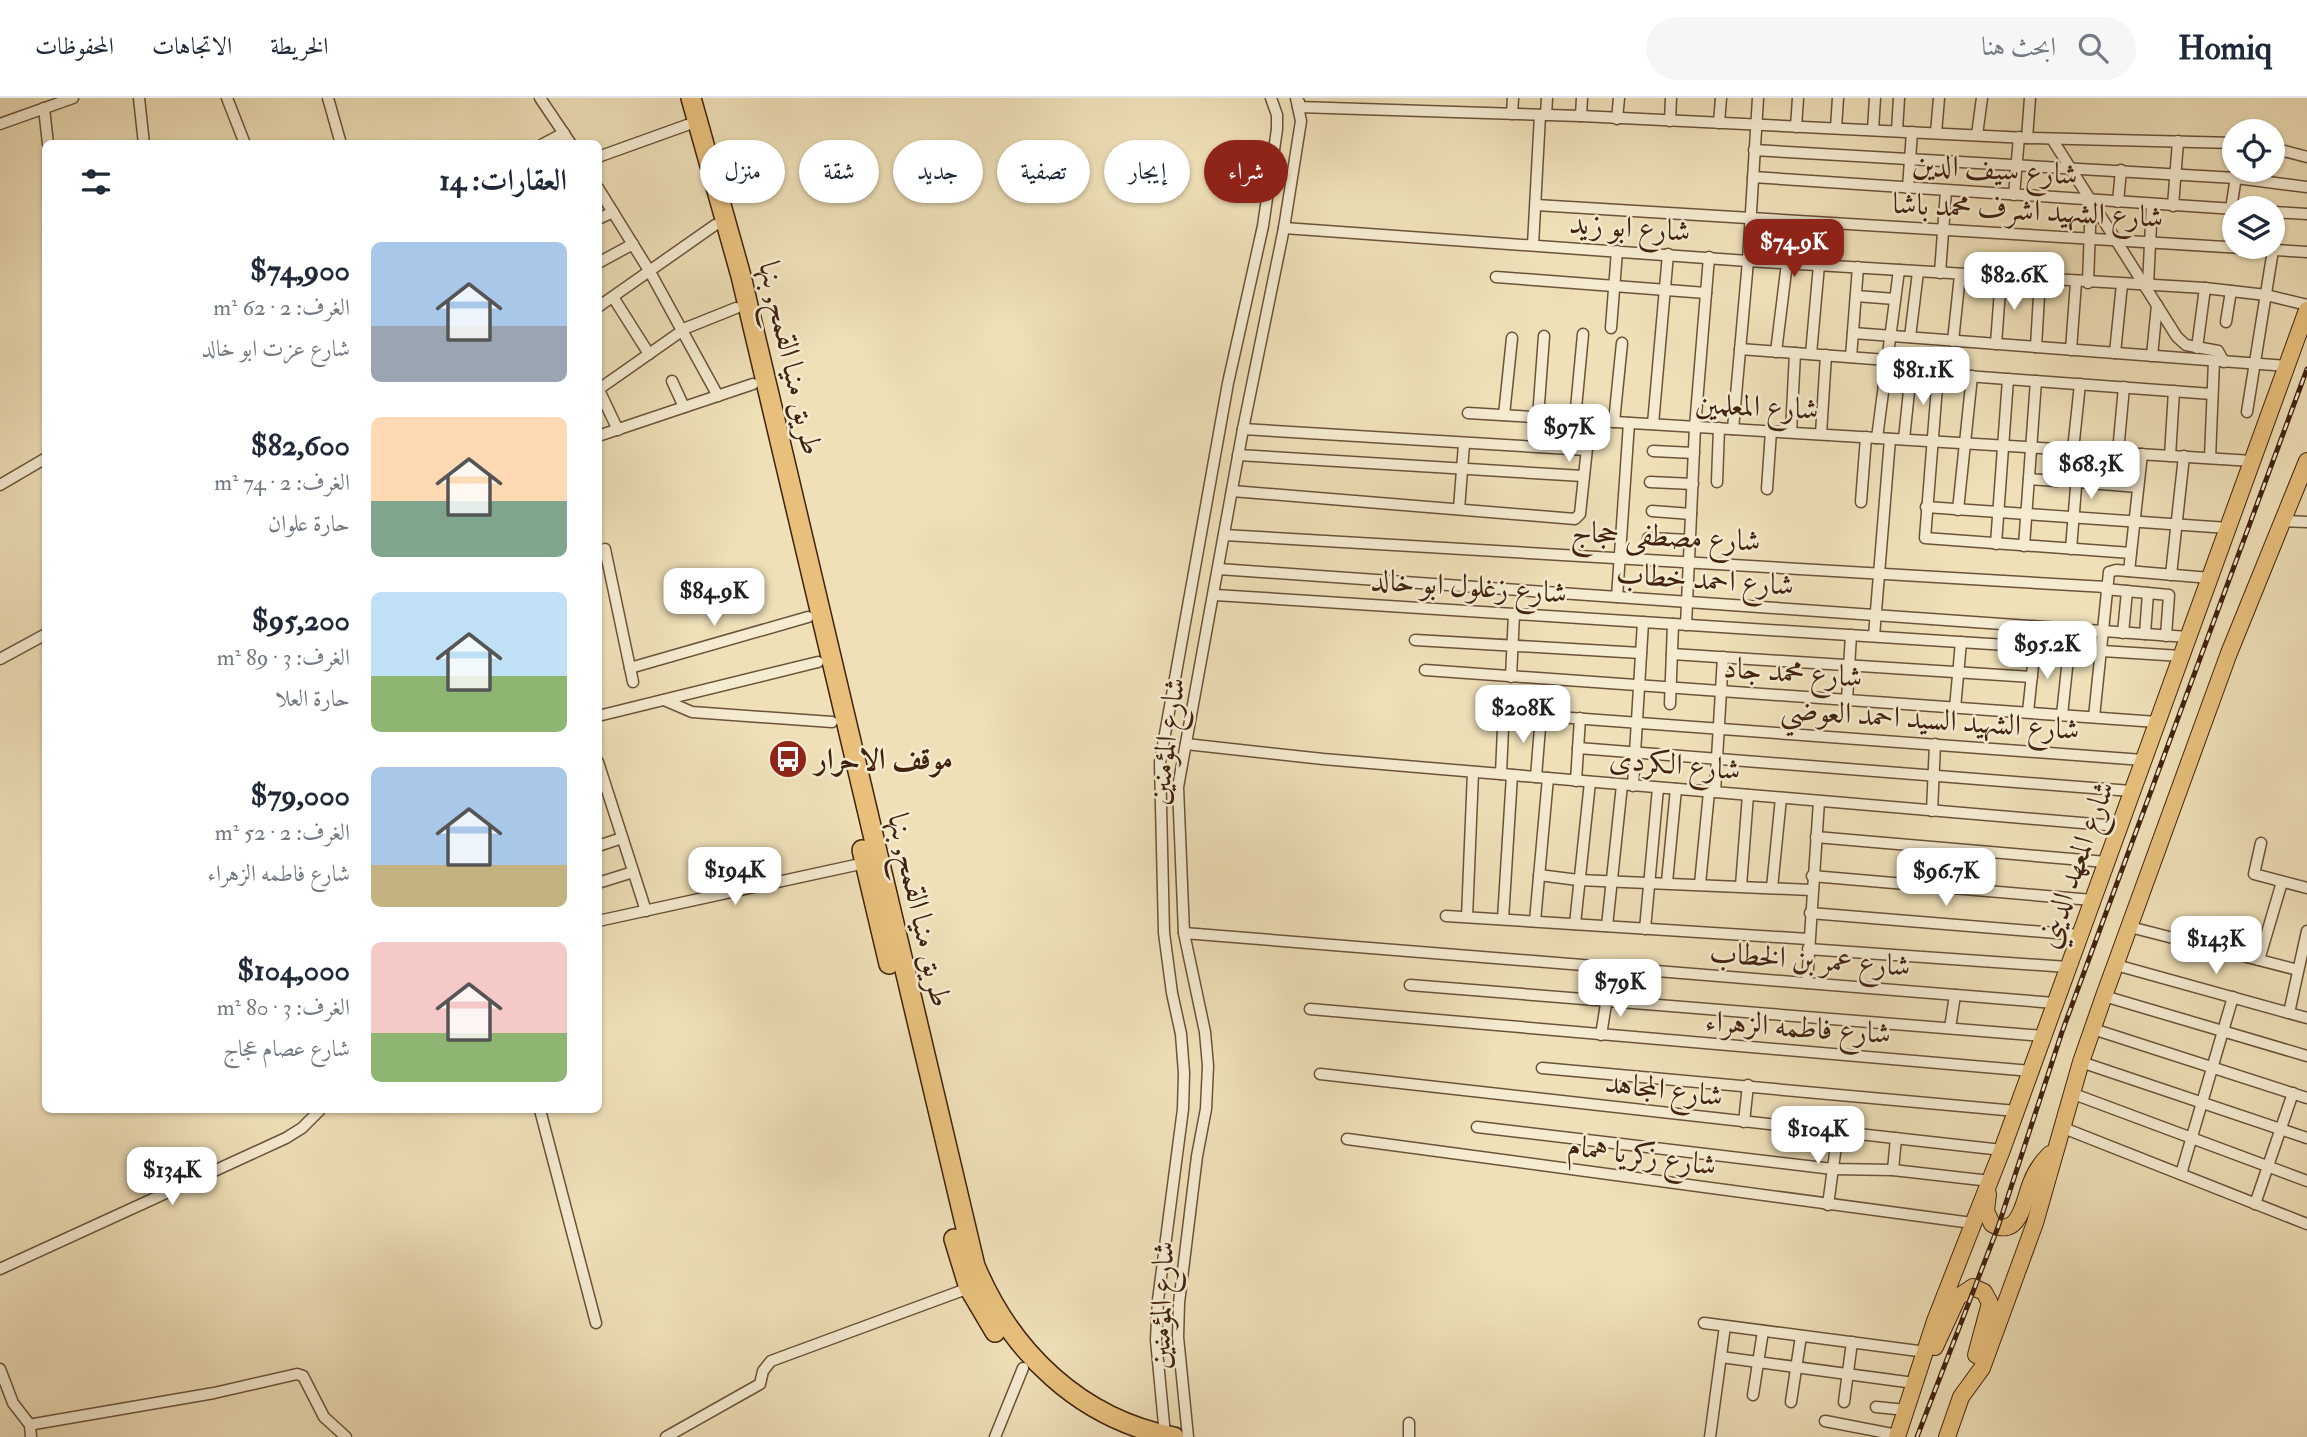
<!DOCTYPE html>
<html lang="ar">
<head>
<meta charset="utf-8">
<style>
  :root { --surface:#fff; --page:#f6f6f7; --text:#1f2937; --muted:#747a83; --line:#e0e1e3; --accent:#8f2418 }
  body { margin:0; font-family:"IM FELL Double Pica",Amiri,serif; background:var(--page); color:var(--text); direction:rtl; height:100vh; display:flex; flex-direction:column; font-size:26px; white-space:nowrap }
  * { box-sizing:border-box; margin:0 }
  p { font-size:23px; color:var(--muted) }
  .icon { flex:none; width:38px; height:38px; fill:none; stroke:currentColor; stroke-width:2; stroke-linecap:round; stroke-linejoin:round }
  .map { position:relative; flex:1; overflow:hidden; direction:ltr }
  .side { position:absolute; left:42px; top:42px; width:560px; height:973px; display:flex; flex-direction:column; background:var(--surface); border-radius:10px; box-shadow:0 2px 5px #0004; direction:rtl }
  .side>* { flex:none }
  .guide { position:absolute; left:623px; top:42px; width:665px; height:63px; direction:rtl; display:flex; gap:14px }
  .fabs { position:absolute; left:2222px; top:21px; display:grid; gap:14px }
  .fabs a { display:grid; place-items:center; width:63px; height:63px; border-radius:50%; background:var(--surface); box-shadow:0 2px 5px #0004; font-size:35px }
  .price { position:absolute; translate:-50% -60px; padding:0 16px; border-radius:14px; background:#fff; color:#222; font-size:23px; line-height:46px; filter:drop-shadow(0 2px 4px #0008) }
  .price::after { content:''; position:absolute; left:50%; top:42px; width:21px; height:16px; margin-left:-10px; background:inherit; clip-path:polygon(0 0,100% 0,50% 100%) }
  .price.active { background:var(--accent); color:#fff }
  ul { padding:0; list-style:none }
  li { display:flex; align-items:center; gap:21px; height:175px; padding:0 35px }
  li span { display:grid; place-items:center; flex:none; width:196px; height:140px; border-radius:10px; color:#555 }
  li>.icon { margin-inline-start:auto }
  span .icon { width:84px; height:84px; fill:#fffc; stroke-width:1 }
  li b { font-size:30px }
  h2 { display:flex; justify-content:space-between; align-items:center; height:84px; padding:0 35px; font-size:30px }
  .tag { padding:0 24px; border-radius:32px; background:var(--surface); box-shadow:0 2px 5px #0004; font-size:24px; line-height:63px }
  .tag.active { background:var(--accent); color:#fff }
  header { display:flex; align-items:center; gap:42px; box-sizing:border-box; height:98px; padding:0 35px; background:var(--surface); border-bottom:2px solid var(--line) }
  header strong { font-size:33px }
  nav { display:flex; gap:38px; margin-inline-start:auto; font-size:24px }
  .search { width:490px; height:63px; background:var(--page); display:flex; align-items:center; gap:18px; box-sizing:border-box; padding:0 24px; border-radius:38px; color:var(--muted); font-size:26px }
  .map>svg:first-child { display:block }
</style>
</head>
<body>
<header>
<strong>Homiq</strong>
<div class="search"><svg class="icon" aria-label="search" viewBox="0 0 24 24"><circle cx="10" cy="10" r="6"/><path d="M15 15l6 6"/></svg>ابحث هنا</div>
<nav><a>الخريطة</a><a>الاتجاهات</a><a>المحفوظات</a></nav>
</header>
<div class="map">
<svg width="2307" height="1339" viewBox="0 0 2307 1339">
  <rect width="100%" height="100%" fill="#efe0b8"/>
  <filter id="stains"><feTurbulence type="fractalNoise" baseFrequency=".00286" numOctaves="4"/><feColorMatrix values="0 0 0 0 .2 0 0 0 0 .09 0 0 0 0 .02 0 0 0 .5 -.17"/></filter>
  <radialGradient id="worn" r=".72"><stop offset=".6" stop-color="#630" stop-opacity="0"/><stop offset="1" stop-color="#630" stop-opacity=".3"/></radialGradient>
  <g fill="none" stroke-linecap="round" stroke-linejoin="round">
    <defs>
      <g id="street">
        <path d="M139 0 144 46"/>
        <path d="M227 0 245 46"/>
        <path d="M328 0 341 46"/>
        <path d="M540 0 571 46"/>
        <path d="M1299 4 1298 9 1581 18 2027 40 2235 45"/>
        <path d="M44 10 48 46"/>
        <path d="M1512 16 1513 0"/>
        <path d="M1546 17 1547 0"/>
        <path d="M1581 18 1582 0"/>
        <path d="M1617 21 1619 0"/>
        <path d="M1670 23 1671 0"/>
        <path d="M1719 25 1721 0"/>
        <path d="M0 26 73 0"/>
        <path d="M1796 29 1798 0"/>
        <path d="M1836 30 1838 0"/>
        <path d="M1873 32 1875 0"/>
        <path d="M1897 33 1899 0"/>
        <path d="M1936 35 1939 0"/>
        <path d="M1977 37 1982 0"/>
        <path d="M2027 40 2030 0"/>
        <path d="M2052 41 2177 239 2186 247 2218 253 2224 264"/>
        <path d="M543 46 564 35"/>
        <path d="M2273 50 2307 59"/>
        <path d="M1754 52 2236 80 2307 89"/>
        <path d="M598 59 687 27"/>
        <path d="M1753 79 2235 111"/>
        <path d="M598 90 650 174 718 298"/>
        <path d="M1908 90 1912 34"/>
        <path d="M2014 97 2019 39"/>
        <path d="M2118 104 2121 72"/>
        <path d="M1536 107 2307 154"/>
        <path d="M2173 108 2178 43"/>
        <path d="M2231 111 2237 72"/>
        <path d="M2273 114 2307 116"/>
        <path d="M598 121 613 114"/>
        <path d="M1284 130 1748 163 2205 190 2266 197 2307 207"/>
        <path d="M1533 147 1540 17"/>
        <path d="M598 165 633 146"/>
        <path d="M1940 175 1946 93"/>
        <path d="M1496 179 1706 195"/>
        <path d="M2088 185 2091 102"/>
        <path d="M2148 187 2152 106"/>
        <path d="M1856 198 1895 201"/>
        <path d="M613 199 649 256"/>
        <path d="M598 209 715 127"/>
        <path d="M2226 224 2231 193"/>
        <path d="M1611 230 1617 153"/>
        <path d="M1853 235 2287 268"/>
        <path d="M1910 239 1918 174"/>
        <path d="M1953 243 1960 177"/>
        <path d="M1996 246 2001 179"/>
        <path d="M2036 249 2040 181"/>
        <path d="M2197 250 2205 190"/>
        <path d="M1740 251 1887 262"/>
        <path d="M2071 252 2076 184"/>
        <path d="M1776 254 1787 165"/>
        <path d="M2115 255 2122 186"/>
        <path d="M1811 256 1819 167"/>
        <path d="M2152 258 2157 207"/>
        <path d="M1851 259 1858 169"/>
        <path d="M1886 272 2212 296"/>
        <path d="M1938 276 1925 440 2131 455"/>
        <path d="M672 283 684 309"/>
        <path d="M598 290 618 332"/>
        <path d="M599 291 686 230 736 210"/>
        <path d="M2247 314 2273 152"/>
        <path d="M1468 315 2253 363"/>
        <path d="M1504 317 1512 240"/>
        <path d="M1538 319 1544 238"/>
        <path d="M1575 321 1583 236"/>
        <path d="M1614 324 1622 245"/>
        <path d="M1653 326 1668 156"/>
        <path d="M1243 331 1586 352"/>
        <path d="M1733 331 1748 163 1758 0"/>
        <path d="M1791 334 1795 255"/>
        <path d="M1821 336 1826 257"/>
        <path d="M598 338 753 286"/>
        <path d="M1877 340 1899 172"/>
        <path d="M1904 341 1911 274"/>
        <path d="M2073 352 2080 286"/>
        <path d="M1653 353 1694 355"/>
        <path d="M2118 354 2124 289"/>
        <path d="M1238 357 1583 378"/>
        <path d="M2170 358 2174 293"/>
        <path d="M2210 360 2214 263"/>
        <path d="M2029 381 2056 383"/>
        <path d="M1650 384 1693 386"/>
        <path d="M1717 384 1719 330"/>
        <path d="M2077 384 2138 389"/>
        <path d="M0 387 46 360"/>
        <path d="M1767 391 1771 333"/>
        <path d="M1232 393 1575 421 1580 416 1590 322"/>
        <path d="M1861 404 1866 339"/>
        <path d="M1926 409 2228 430"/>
        <path d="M1459 411 1464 346"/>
        <path d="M1958 412 1972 278"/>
        <path d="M1652 413 1691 416"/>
        <path d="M2283 423 2307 424"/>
        <path d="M1224 437 2106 489"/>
        <path d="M1648 440 1690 442"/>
        <path d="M1996 446 2008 281"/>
        <path d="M2024 448 2036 283"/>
        <path d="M605 451 633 584"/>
        <path d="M2071 451 2079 352"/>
        <path d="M1219 471 2188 539"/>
        <path d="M2129 473 2142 356"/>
        <path d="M2171 477 2184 358"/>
        <path d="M2105 491 2169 497 2166 538"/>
        <path d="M1215 497 2181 558"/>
        <path d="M1617 499 1629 325"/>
        <path d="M1686 527 1695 329 1709 159"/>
        <path d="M2123 535 2127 493"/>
        <path d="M2145 536 2148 495"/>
        <path d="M1874 538 1890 341"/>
        <path d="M1415 542 1641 555"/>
        <path d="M1672 556 2032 579"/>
        <path d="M0 561 46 536"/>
        <path d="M630 570 808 519"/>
        <path d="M1425 572 2157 624"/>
        <path d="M1511 579 1514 516"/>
        <path d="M664 602 692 614 832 624"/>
        <path d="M1847 602 1851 537"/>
        <path d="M1670 606 1673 526"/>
        <path d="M1955 610 1961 544"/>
        <path d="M2028 614 2035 548"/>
        <path d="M1504 615 2143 662"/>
        <path d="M2062 617 2069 551"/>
        <path d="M598 618 818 564"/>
        <path d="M2094 619 2109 474 2116 472 2210 480"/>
        <path d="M1186 646 1323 661 2118 728"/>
        <path d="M1578 650 2131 693"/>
        <path d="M598 664 646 813"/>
        <path d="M1501 676 1504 607"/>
        <path d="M1536 679 1541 617"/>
        <path d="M1576 683 1580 620"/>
        <path d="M1633 688 1643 524"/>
        <path d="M1715 694 1723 559"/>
        <path d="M1932 713 1935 646"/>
        <path d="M1816 739 2106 764"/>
        <path d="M2261 745 2254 776 2307 790"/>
        <path d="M598 748 622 740"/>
        <path d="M1539 777 1578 782 1811 792"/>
        <path d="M1812 778 2092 802"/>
        <path d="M1667 784 1676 691"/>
        <path d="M598 785 633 774"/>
        <path d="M1700 786 1709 694"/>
        <path d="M1741 788 1748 697"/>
        <path d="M1772 790 1781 700"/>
        <path d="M1810 815 2080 837"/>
        <path d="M1446 818 1808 841"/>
        <path d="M1467 819 1473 674"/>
        <path d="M1503 821 1512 677"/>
        <path d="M598 823 865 765"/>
        <path d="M1535 823 1548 680"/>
        <path d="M1575 826 1590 684"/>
        <path d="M1607 828 1622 687"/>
        <path d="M2130 829 2298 872"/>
        <path d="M1645 831 1658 690"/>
        <path d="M1184 835 2055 905"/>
        <path d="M1808 851 2068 869"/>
        <path d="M2259 862 2282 784"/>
        <path d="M2116 867 2307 920"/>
        <path d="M1807 885 1819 703"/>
        <path d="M1410 887 2043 938"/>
        <path d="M2104 898 2307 958"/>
        <path d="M1310 911 2031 973"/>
        <path d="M2289 915 2307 833"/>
        <path d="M1950 930 1955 897"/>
        <path d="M2093 931 2307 1000"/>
        <path d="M1601 937 1607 900"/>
        <path d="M2081 964 2307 1040"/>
        <path d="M1542 970 2016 1013"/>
        <path d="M1320 976 2002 1052"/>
        <path d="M2071 995 2307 1083"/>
        <path d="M540 1012 596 1225"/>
        <path d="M1744 1024 1748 987"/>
        <path d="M1477 1029 1833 1071 1893 1072 1990 1083"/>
        <path d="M2061 1029 2307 1126"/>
        <path d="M1347 1041 1972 1125"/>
        <path d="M1893 1072 1896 1040"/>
        <path d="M2181 1076 2233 899"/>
        <path d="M2255 1106 2293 995"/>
        <path d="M1828 1107 1838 1033"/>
        <path d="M0 1171 286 1040 302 1030 320 1012"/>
        <path d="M1704 1225 1926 1254"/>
        <path d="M1721 1259 1914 1285"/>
        <path d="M0 1271 13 1305 30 1327"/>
        <path d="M1753 1297 1763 1233"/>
        <path d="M1791 1304 1801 1238"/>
        <path d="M1844 1304 1852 1244"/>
        <path d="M1876 1309 1906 1312"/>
        <path d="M1825 1323 1897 1337"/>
        <path d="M1409 1325V1339"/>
        <path d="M1165 1337 1156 1242 1158 1202 1183 1011 1184 975 1181 936 1172 895 1164 835 1160 664 1228 285 1263 128 1277 31V17L1271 0"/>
        <path d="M31 1339 30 1327 34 1326 214 1295 297 1276 303 1278 324 1319 346 1339"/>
        <path d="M666 1339 760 1286 763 1273 771 1263 969 1190"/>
        <path d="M995 1339 1023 1270"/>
        <path d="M1188 1339 1178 1239 1179 1205 1197 1058 1206 1011 1208 968 1205 934 1184 835 1178 689 1243 331 1284 130 1301 23 1296 0"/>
        <path d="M1710 1339 1725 1228"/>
      </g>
      <g id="primary">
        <path d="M1988 1096 1986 1113 1992 1126C2020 1141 2024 1102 2031 1085 2035 1074 2042 1064 2050 1056"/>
        <path d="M1935 1249 1958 1199 1973 1189 1984 1194 1990 1205 1976 1257"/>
        <path d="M1897 1339 1935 1223 2002 1052 2307 212"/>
        <path d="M1947 1339 1961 1299 1982 1270 2035 1125 2081 964 2104 898 2229 555 2307 363"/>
      </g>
      <g id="highway">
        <path d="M691 0 741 178 975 1168C1011 1254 1080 1321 1174 1339"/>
        <path d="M862 752 889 866"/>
        <path d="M954 1141 969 1190 995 1234"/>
      </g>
    </defs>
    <use href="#street" stroke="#6c5239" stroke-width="13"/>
    <use href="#primary" stroke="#41220f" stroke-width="18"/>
    <use href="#highway" stroke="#41220f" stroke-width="22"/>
    <use href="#street" stroke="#f5ebd1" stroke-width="10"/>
    <use href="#primary" stroke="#e8c07c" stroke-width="16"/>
    <use href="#highway" stroke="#e8c07c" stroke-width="19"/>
    <defs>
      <path id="rail" d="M1917 1339 1998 1129 2062 934 2307 271"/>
    </defs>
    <use href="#rail" stroke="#41220f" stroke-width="5"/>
    <use href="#rail" stroke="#f5ebd1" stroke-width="2.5" stroke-dasharray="8" stroke-linecap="butt"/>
  </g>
  <defs>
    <symbol id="bus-disc" viewBox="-11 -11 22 22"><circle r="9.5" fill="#8f2418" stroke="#f5ebd1"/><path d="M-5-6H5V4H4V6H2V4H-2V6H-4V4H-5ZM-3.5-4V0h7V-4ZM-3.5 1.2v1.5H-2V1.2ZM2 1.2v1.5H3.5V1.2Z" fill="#fff"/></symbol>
  </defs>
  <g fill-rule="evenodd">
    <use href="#bus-disc" x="766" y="639" width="44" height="44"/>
  </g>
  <g text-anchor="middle" stroke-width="5" stroke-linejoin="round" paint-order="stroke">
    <g font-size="30" fill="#41220f" stroke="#f5ebd1">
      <text transform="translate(1995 71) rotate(4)" y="10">شارع سيف الدين</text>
      <text transform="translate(2028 112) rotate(3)" y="10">شارع الشهيد اشرف محمد باشا</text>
      <text transform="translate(1630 129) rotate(4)" y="10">شارع ابو زيد</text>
      <text transform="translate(791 260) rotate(77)" y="10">طريق منيا القمح, بنها</text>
      <text transform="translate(1757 308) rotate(3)" y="10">شارع المعلمين</text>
      <text transform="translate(1666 438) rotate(3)" y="10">شارع مصطفى حجاج</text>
      <text transform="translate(1705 481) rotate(4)" y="10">شارع احمد خطاب</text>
      <text transform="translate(1469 488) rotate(4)" y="10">شارع زغلول ابو خالد</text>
      <text transform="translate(1793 574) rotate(4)" y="10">شارع محمد جاد</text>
      <text transform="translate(1930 621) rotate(4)" y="10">شارع الشهيد السيد احمد العوضي</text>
      <text transform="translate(1166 643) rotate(-82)" y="10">شارع المؤمنين</text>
      <text transform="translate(1675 666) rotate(5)" y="10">شارع الكردى</text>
      <text transform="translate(2075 766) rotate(-70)" y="10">شارع المعهد الديني</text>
      <text transform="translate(920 812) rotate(77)" y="10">طريق منيا القمح, بنها</text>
      <text transform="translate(1810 861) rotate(4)" y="10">شارع عمر بن الخطاب</text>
      <text transform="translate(1798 929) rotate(4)" y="10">شارع فاطمه الزهراء</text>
      <text transform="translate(1664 991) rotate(7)" y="10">شارع المجاهد</text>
      <text transform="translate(1642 1057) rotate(8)" y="10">شارع زكريا همام</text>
      <text transform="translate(1161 1207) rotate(-88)" y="10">شارع المؤمنين</text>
    </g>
    <g font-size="30" font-weight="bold" fill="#41220f" stroke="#f5ebd1" text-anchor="start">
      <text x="815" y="671">موقف الاحرار</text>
    </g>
  </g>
  <rect width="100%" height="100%" filter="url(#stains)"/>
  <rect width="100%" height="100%" fill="url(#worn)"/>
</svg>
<div class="fabs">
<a><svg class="icon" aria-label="locate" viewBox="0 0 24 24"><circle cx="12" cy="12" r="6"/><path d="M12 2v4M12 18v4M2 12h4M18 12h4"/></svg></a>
<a><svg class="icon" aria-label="layers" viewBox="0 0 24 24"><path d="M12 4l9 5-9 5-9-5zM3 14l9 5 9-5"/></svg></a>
</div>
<b class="price active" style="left:1794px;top:181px">$74.9K</b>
<b class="price" style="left:2014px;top:214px">$82.6K</b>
<b class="price" style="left:1923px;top:309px">$81.1K</b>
<b class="price" style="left:1569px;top:366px">$97K</b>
<b class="price" style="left:2091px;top:403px">$68.3K</b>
<b class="price" style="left:714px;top:530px">$84.9K</b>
<b class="price" style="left:2047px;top:583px">$95.2K</b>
<b class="price" style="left:1523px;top:647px">$208K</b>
<b class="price" style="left:735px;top:809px">$194K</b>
<b class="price" style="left:1946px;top:810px">$96.7K</b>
<b class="price" style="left:2216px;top:878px">$143K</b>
<b class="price" style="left:1620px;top:921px">$79K</b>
<b class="price" style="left:1818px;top:1068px">$104K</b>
<b class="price" style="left:172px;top:1109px">$134K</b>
<div class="guide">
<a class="tag active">شراء</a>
<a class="tag">إيجار</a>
<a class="tag">تصفية</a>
<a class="tag">جديد</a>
<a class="tag">شقة</a>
<a class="tag">منزل</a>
</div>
<section class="side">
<h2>العقارات: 14<svg class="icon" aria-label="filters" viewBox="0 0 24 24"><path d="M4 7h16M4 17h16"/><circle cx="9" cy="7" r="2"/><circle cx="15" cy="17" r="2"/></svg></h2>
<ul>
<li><span style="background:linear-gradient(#a9c7e8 60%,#9aa5b1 0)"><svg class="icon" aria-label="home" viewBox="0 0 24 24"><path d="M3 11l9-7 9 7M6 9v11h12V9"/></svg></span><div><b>$74,900</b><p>الغرف: 2 · 62 m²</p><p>شارع عزت ابو خالد</p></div></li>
<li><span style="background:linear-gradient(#ffd9b3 60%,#7fa58c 0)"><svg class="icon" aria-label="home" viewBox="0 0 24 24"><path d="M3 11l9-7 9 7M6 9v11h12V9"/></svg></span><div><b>$82,600</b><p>الغرف: 2 · 74 m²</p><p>حارة علوان</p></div></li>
<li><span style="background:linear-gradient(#bfe0f5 60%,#8fb573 0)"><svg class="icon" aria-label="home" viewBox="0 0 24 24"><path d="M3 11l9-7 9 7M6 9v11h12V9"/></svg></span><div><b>$95,200</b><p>الغرف: 3 · 89 m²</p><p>حارة العلا</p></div></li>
<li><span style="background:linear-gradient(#a9c7e8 70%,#c2b280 0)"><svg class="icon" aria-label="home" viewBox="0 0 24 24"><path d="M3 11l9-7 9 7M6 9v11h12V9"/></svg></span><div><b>$79,000</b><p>الغرف: 2 · 52 m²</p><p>شارع فاطمه الزهراء</p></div></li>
<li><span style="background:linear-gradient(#f6c9c9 65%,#8fb573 0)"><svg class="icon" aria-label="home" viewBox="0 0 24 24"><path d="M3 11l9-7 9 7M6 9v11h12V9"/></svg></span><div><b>$104,000</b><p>الغرف: 3 · 80 m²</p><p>شارع عصام عجاج</p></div></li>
</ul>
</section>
</div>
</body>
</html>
